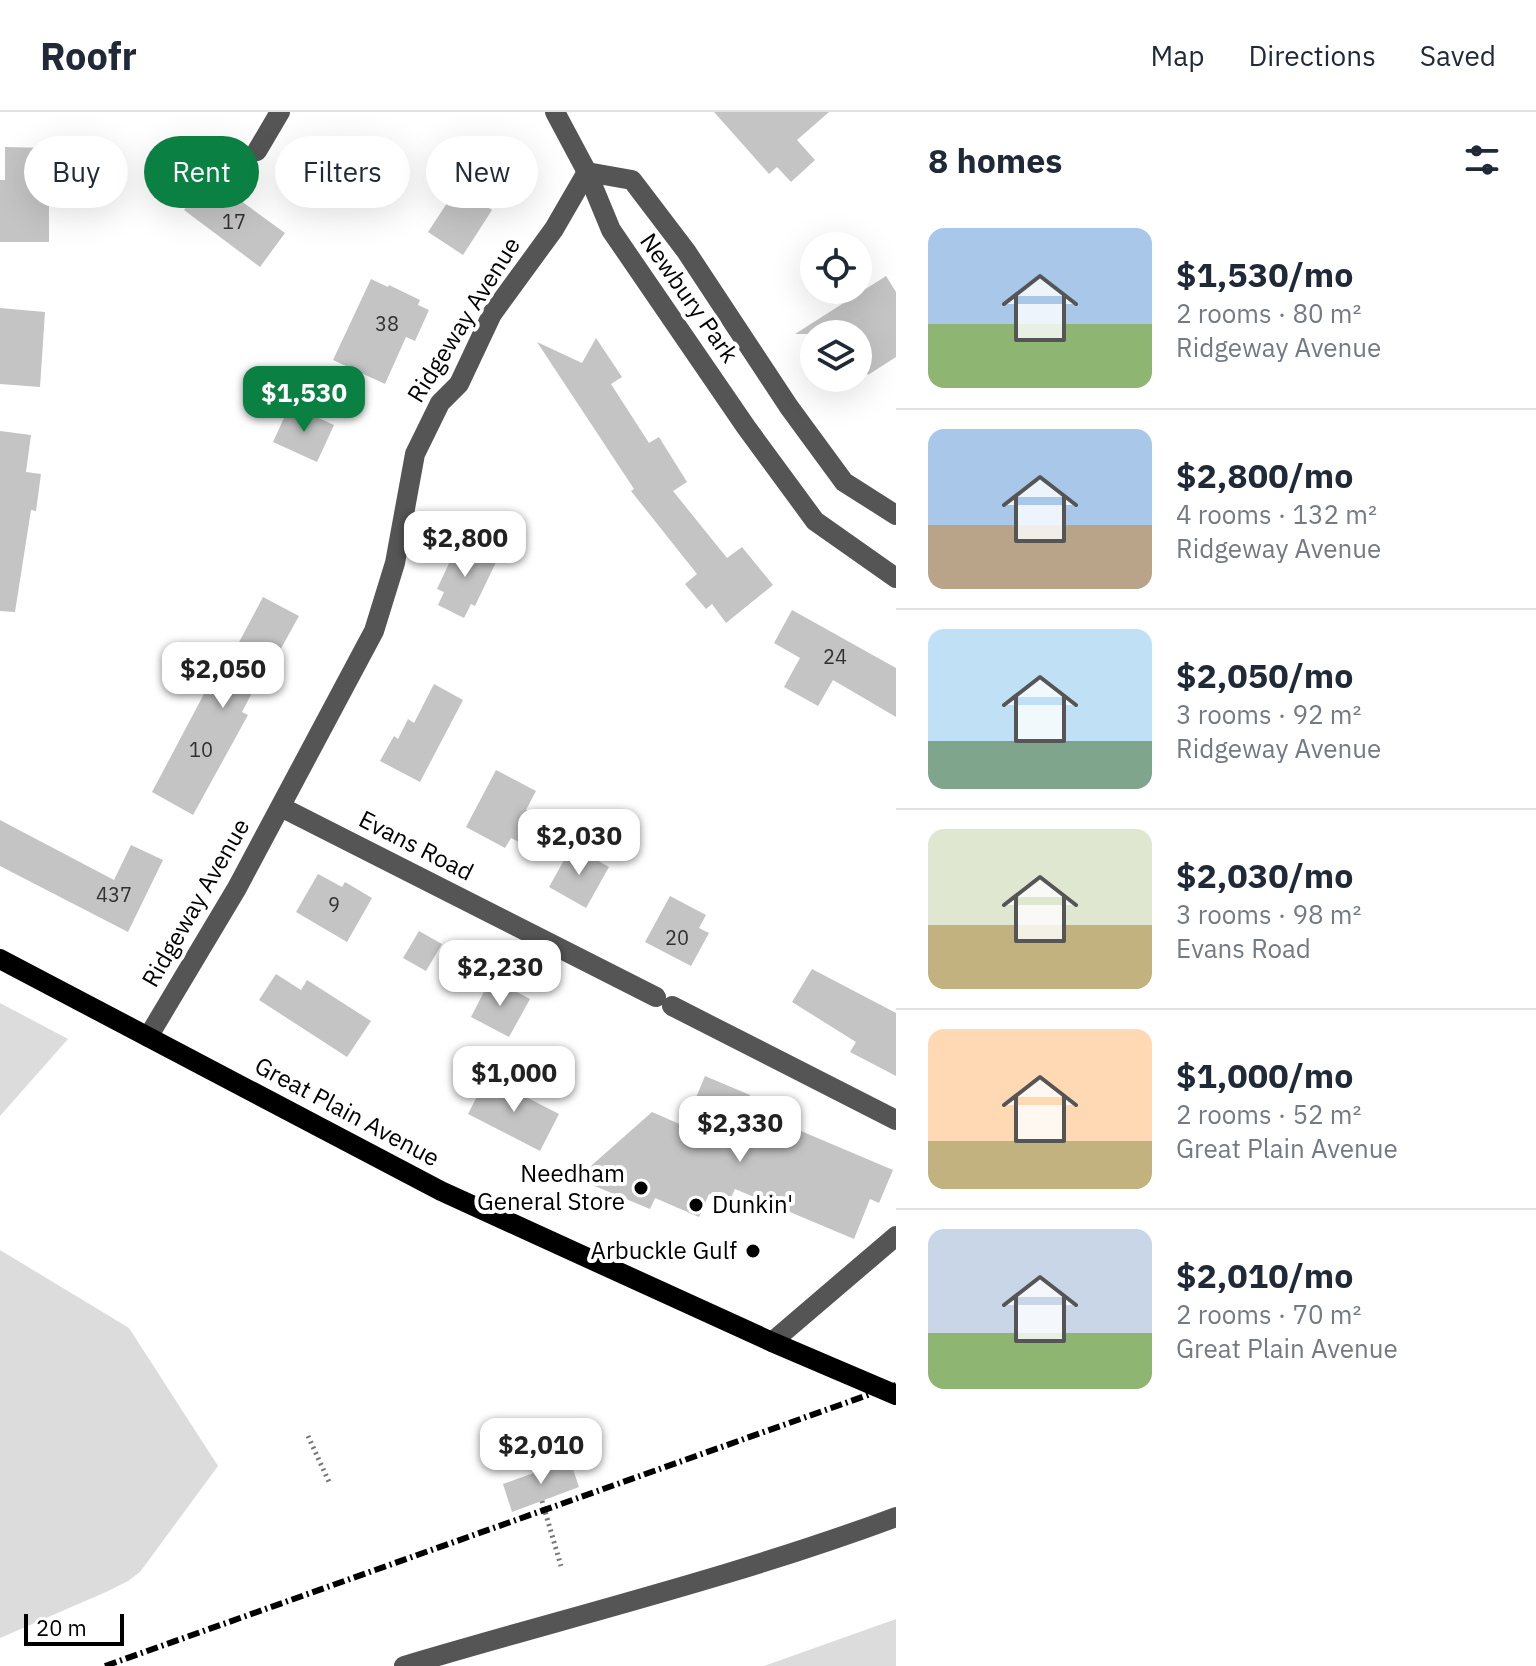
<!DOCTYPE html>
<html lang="en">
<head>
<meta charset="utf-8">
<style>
  :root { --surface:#fff; --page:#f2f2f3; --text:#1f2937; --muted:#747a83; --line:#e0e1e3; --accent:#0b8043 }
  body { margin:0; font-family:"IBM Plex Sans",sans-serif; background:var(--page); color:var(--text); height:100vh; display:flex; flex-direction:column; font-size:30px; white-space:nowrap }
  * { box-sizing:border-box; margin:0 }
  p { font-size:26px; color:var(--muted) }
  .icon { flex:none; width:44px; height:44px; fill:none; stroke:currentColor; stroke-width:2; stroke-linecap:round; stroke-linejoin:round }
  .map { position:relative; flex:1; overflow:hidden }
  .drawer { display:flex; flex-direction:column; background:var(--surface); width:640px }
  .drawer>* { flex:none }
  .guide { position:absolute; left:24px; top:24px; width:752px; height:72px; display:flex; gap:16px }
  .buttons { position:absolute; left:800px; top:120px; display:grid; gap:16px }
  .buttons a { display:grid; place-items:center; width:72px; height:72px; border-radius:50%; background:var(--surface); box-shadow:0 8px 32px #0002; font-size:40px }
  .scale { position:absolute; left:24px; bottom:20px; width:100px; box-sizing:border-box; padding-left:8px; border:4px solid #000; border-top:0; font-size:22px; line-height:28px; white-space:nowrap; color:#000; -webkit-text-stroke:6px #fff; paint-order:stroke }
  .price { position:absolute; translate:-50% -68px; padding:0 18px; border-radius:16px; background:#fff; color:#222; font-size:26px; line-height:52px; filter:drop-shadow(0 2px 4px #0008) }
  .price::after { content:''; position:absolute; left:50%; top:48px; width:24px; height:18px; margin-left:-12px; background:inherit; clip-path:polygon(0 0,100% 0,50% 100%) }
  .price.on { background:var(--accent); color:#fff }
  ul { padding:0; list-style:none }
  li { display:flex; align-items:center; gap:24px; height:200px; padding:0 32px }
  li+li { border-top:2px solid var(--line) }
  li span { display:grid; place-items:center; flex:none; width:224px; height:160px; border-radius:16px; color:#555 }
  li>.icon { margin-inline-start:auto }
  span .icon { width:96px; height:96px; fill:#fffc; stroke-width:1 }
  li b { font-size:34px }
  h2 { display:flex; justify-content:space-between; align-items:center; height:96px; padding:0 32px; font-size:34px }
  .chip { padding:0 28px; border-radius:36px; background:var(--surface); box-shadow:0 8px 32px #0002; font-size:28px; line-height:72px }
  .chip.on { background:var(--accent); color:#fff }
  header { display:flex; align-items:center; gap:48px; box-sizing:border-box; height:112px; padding:0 40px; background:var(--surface); border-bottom:2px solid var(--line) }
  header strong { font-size:38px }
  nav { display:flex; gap:44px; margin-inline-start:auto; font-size:28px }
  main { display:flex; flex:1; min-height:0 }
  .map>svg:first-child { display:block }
</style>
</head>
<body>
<header>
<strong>Roofr</strong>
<nav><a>Map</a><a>Directions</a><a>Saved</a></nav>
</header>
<main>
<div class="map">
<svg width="896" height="1554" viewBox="0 0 896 1554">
  <rect width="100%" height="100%" fill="#fff"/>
  <g fill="#dcdcdc">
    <path d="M0 891 68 927 0 1004Z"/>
    <path d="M0 1138 129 1216 218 1354 140 1460 128 1469 106 1480 0 1526Z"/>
    <path d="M896 1507V1554H764Z"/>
  </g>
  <g fill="#c4c4c4">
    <path d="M714 0H829L797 28 815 48 791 70 777 55 769 62Z"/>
    <path d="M5 35 49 36V130H0V68H5Z"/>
    <path d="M215 57 243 78 237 86 285 121 260 155 184 98Z"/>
    <path d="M457 76 492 98 463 143 428 120Z"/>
    <path d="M886 164 896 180V245L868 263 858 247V222H795Z"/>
    <path d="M371 167 388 175 389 173 420 188 418 193 429 198 415 229 406 225 385 272 333 248Z"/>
    <path d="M0 196 45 200 40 275 0 272Z"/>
    <path d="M596 226 622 265 611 272 649 331 659 325 687 370 673 379 727 446 742 435 773 473 726 511 712 492 706 497 685 472 697 462 631 379 634 377 537 230 582 251Z"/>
    <path d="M290 293 334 313 317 350 273 330Z"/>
    <path d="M0 319 31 323 26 360 41 362 36 399 31 398 15 500 0 499Z"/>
    <path d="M459 430 497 448 475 494 471 492 464 506 438 493 444 480 437 477Z"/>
    <path d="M263 485 299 504 279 540 274 538 242 600 248 603 193 703 152 680 205 580 211 583Z"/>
    <path d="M792 498 896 556V605L833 568 818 594 784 575 800 546 774 531Z"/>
    <path d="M434 572 463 588 420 670 380 649 394 624 398 627 408 607 414 611Z"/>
    <path d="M496 658 536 679 526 698 548 709 533 737 511 726 505 736 466 715Z"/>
    <path d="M0 708 114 768 131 733 163 748 128 820 0 754Z"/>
    <path d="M572 734 609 755 586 796 549 775Z"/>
    <path d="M318 762 342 775 345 770 372 786 347 830 296 800Z"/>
    <path d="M670 784 706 803 699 816 709 821 691 854 645 830Z"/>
    <path d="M419 819 442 832 426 859 403 846Z"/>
    <path d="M812 857 896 901V964L850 940 856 930 792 890Z"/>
    <path d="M276 862 301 878 307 868 371 909 347 945 259 888Z"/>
    <path d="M491 866 530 887 509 925 471 905Z"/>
    <path d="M705 964 750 983 747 990 770 1000 768 1005 893 1058 879 1091 870 1087 854 1127 735 1077 729 1090 709 1082 699 1105 655 1086 650 1097 585 1070 592 1053 652 1000 684 1014Z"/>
    <path d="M487 965 559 1002 540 1039 468 1002Z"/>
    <path d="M570 1348 579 1375 512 1400 503 1372Z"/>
  </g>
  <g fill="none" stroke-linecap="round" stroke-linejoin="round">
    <g stroke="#777" stroke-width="5" stroke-dasharray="2 4" stroke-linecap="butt">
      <path d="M308 1324 330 1372"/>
      <path d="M542 1389 561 1454"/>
    </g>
    <g stroke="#555" stroke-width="20">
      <path d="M555 0 587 60 611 118 746 315 815 409 896 466"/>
      <path d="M257 39 280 0"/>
      <path d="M587 60 632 68 686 139 789 295 844 370 896 403"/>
      <path d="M281 695 656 885"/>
      <path d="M672 894 896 1008"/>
      <path d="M148 925 237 776 374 519 395 451 415 342 440 291 459 272 492 202 554 117 587 60"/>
      <path d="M772 1230 896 1124"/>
      <path d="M404 1554C568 1505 735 1465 896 1405"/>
    </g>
    <path stroke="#000" stroke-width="20" d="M0 847 441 1079 772 1230 896 1283"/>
    <path stroke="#000" stroke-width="6" stroke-dasharray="12 4 2 4" stroke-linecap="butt" d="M105 1554 896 1273"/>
  </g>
  <g fill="#000" stroke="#fff" stroke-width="3">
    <circle cx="641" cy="1076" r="8"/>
    <circle cx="696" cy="1093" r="8"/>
    <circle cx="753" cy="1139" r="8"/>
  </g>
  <g text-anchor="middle" stroke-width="8" stroke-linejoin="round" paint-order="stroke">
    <g font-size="20" fill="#313131">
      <text x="234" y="117">17</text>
      <text x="387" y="219">38</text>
      <text x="835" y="552">24</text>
      <text x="201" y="645">10</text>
      <text x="114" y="790">437</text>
      <text x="334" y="800">9</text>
      <text x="677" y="833">20</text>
    </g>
    <g font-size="24" fill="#000" stroke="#fff">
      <text transform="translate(689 186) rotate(55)" y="8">Newbury Park</text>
      <text transform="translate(464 208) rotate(-58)" y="8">Ridgeway Avenue</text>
      <text transform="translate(416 734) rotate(27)" y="8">Evans Road</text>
      <text transform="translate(196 791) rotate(-60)" y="8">Ridgeway Avenue</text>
      <text transform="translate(347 1000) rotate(28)" y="8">Great Plain Avenue</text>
    </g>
    <g font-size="24" fill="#000" stroke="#fff" text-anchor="end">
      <text x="625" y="1070">Needham<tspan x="625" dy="28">General Store</tspan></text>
      <text x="712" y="1101" text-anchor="start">Dunkin'</text>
      <text x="737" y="1147">Arbuckle Gulf</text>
    </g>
  </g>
</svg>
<div class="buttons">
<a><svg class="icon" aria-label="locate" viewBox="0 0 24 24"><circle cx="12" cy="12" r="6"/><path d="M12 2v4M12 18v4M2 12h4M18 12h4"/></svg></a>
<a><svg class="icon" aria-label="layers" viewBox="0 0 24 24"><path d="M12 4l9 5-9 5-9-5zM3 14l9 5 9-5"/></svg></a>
</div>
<div class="scale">20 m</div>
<b class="price on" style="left:304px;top:322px">$1,530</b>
<b class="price" style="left:465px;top:467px">$2,800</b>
<b class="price" style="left:223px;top:598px">$2,050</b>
<b class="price" style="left:579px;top:765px">$2,030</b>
<b class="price" style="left:500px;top:896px">$2,230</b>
<b class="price" style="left:514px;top:1002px">$1,000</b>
<b class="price" style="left:740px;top:1052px">$2,330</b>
<b class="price" style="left:541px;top:1374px">$2,010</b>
<div class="guide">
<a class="chip">Buy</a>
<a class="chip on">Rent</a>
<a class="chip">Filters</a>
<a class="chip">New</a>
</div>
</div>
<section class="drawer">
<h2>8 homes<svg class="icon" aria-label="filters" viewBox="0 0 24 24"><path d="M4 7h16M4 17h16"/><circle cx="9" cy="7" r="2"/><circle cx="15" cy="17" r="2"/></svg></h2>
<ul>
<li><span style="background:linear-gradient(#a9c7e8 60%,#8fb573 0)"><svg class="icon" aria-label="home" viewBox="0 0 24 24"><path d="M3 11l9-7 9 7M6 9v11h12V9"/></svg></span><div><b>$1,530/mo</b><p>2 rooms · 80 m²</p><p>Ridgeway Avenue</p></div></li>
<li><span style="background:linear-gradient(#a9c7e8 60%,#b9a48a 0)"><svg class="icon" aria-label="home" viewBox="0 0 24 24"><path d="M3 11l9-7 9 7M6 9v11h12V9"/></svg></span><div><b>$2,800/mo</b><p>4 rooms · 132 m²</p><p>Ridgeway Avenue</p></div></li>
<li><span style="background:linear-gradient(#bfe0f5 70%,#7fa58c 0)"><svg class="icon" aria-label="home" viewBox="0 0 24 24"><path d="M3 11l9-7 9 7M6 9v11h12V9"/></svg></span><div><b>$2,050/mo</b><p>3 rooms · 92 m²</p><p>Ridgeway Avenue</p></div></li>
<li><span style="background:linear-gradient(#dfe7d0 60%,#c2b280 0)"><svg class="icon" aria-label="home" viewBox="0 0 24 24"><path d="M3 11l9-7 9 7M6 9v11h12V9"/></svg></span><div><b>$2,030/mo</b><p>3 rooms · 98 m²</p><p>Evans Road</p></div></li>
<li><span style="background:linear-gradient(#ffd9b3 70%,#c2b280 0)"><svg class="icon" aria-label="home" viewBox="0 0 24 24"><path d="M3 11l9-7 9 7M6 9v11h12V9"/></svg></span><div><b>$1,000/mo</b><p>2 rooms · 52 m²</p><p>Great Plain Avenue</p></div></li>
<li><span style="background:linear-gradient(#c9d6e8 65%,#8fb573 0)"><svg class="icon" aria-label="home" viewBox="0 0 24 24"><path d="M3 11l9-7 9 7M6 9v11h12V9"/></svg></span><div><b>$2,010/mo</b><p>2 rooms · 70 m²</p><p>Great Plain Avenue</p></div></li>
</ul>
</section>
</main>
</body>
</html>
